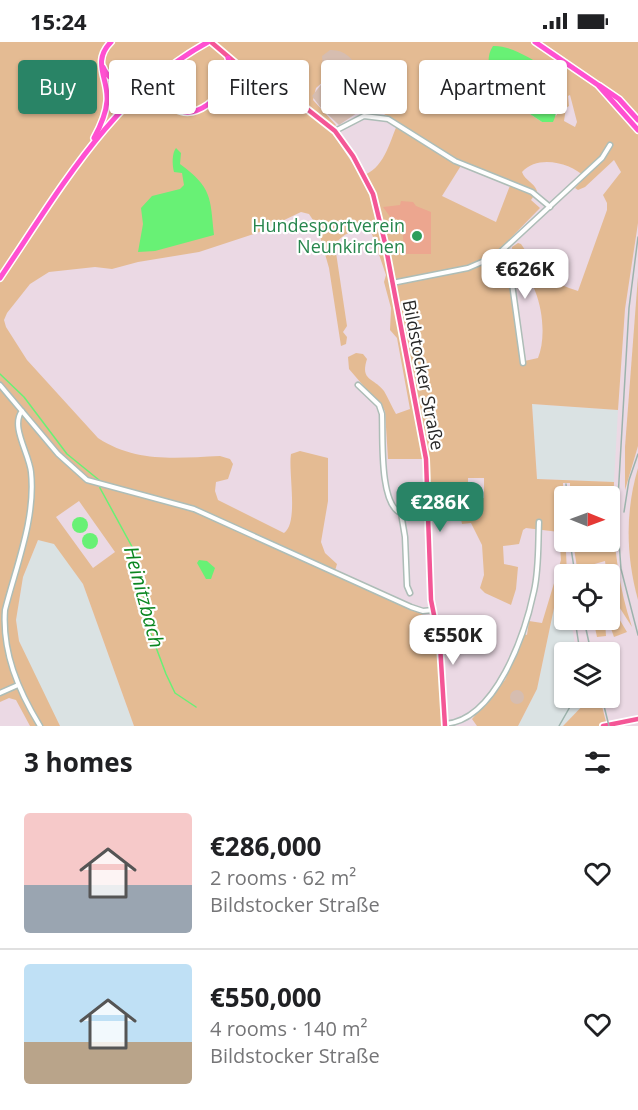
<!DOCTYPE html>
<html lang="en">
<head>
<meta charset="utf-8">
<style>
  :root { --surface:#fff; --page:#f2f2f2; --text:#202124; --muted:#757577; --line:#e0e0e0; --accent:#298466 }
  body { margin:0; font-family:"Open Sans",sans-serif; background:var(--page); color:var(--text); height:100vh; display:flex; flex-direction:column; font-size:22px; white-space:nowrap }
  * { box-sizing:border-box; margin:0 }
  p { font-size:20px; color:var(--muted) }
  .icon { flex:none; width:33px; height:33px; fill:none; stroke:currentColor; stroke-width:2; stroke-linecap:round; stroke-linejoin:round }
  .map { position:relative; height:684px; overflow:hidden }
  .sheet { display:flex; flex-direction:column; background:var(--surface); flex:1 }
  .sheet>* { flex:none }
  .banner { position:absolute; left:18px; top:18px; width:603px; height:54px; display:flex; gap:12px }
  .needle { width:39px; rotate:91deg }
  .tools { position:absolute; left:554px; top:444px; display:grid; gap:12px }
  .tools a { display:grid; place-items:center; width:66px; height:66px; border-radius:6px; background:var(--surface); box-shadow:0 2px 4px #0004; font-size:30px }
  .price { position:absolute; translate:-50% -51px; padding:0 14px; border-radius:12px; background:#fff; color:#222; font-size:20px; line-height:39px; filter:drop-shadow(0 2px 3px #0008) }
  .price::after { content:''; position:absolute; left:50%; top:36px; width:18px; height:14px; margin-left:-9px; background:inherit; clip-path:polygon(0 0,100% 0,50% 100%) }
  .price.current { background:var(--accent); color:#fff }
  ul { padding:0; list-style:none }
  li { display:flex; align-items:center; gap:18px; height:150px; padding:0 24px }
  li+li { border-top:2px solid var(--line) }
  li span { display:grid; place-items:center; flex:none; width:168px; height:120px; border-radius:6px; color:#555 }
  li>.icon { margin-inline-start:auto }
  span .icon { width:72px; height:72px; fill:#fffc; stroke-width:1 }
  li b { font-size:26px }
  h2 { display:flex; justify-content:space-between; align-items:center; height:72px; padding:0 24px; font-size:26px }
  .chip { padding:0 21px; border-radius:6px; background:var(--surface); box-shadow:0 2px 4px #0004; font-size:21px; line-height:54px }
  .chip.current { background:var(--accent); color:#fff }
  .status { display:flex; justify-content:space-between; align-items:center; height:42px; padding:0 30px; background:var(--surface); direction:ltr }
  .status svg { height:16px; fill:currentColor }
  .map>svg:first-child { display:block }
</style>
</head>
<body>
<div class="status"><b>15:24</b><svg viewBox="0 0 49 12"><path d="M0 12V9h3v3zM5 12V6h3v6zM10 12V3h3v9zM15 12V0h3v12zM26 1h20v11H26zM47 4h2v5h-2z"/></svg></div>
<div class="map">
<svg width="638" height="684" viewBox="0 0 638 684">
  <rect width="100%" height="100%" fill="#ebd9e4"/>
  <g fill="#dae2e3">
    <path d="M532 362 618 368 614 440 537 437Z"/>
    <path d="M38 498 54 501 83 542 134 684H60L39 643 19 599 16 578 23 535Z"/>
    <path d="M554 566 564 567V578H571L575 603 582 602 584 610H564V656H590L563 684H518L537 647Z"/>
  </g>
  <g fill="#e4bb93" fill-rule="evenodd">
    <path d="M0 0H638V181L625 267 618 368 532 362 537 437 614 440C612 490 616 537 632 585L609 549 605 519 591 523 595 532H578L573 500H609V454H570V441H563L567 532H564V567L554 566 537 647 518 684H477L472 677 505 638 524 592 527 593 529 579 542 581 561 518 559 490 526 486 523 488 519 502 503 504 504 522 518 525 516 547 511 563 485 551 480 546 484 533 482 503 471 481 462 482 456 453 424 455 422 417H388L385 369 349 327 348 315 356 311 363 312 367 317C360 339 373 335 384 349 388 356 392 365 396 372L410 367 397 296 390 288 391 266 384 240 386 233 372 192C362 182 339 192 335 204L347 284 343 290 347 295 346 302 341 304 329 226 317 184 309 172 301 170 257 191 199 210 138 220 112 227 95 225 49 230 30 242 7 271 4 278 6 285 27 318 98 396C136 421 176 416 220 414L230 417 233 422 228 437 216 440 215 449 218 458 284 491C299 481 288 430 291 412L300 409 328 416V459L321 500 325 511 337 522 334 532 432 577 439 618 443 684H134L83 542 54 502 38 498 23 535 16 578 19 599 60 684H30L16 658 9 656 0 660ZM502 5 546 26 556 61 557 73 542 80 530 72 510 68 498 52 490 29ZM324 39 363 41 364 60 361 71 384 72 398 81C389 101 384 128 361 134L331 89 336 83 313 58 316 46ZM570 53 577 80 575 85 564 79 566 66 569 64 568 54ZM614 118 621 130 603 153 607 161V168L578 249C546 239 540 230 521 202L518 201 512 205 513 220C540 236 549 289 538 316L520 320 507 220 498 209 540 166 531 158 537 149C534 140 525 139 522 130 538 112 571 121 585 135L575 146 578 148 585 145ZM462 122 511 141 496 180 442 154ZM468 436H484V456H468ZM79 459 115 510 93 526 56 475Z"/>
    <path d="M638 234V404L625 448V405Z"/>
    <path d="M638 426V558C626 514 625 470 638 426Z"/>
    <path d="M609 560 627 590 614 595 608 578Z"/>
    <path d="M587 578H605L606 594 597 595 594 581H588Z"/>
    <path d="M590 656H600L607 684H563Z"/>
  </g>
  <g fill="#d6bdb0">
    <path d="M330 8C359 7 365 43 363 67L339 83 321 66 312 54 324 39 322 14Z"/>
    <circle cx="517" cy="655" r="7"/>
  </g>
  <path fill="#eca68f" d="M401 159 413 160 416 164 431 170V212H405L404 210 402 178 391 176 383 165 400 163Z"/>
  <g fill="#68f175">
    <path d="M493 4C510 3 532 17 546 26 553 40 561 65 553 80H542L530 72 506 65C496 50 481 21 493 4Z"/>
    <path d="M176 106 181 111 180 122C212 146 210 154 214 193L155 209 138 210 143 182 141 166 152 154 180 147 184 143 182 131 174 130C172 122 172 111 176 106Z"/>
    <circle cx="80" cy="483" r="8"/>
    <circle cx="90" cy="499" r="8"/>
    <path d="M199 518 207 519 215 526 211 537H206L197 521Z"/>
  </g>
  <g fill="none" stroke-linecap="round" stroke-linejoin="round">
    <path stroke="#68f175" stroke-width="1.5" d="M0 332 24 355 67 412 99 438 100 446 136 512 151 592 166 632 175 651 196 665"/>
    <defs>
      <g id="minor">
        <path d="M335 89 364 74 388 77 455 119 532 150 550 165"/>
        <path d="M503 209 509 220 523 321"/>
        <path d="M392 241 468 226 496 214 602 116 610 103"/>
        <path d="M0 343 58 412 87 438 194 467 411 565 423 569 433 568"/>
        <path d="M358 343 379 363 382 372C383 394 379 463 401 471L428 468"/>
        <path d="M22 369C10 384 29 411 31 430 36 476 16 524 5 568 2 610 18 648 40 684"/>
        <path d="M401 471 405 495 407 544 410 551"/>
        <path d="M0 651 18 643"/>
        <path d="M445 682C496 678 525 592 534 549 539 527 538 503 539 480"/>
      </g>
      <g id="major">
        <path d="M211 0 244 28 302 63 335 89 353 114 373 152 385 201 426 417 431 558 440 603 445 684"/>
        <path d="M603 684 638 677"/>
      </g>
      <g id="highway">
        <path d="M535 0 598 43 638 88"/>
        <path d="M228 16 234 35"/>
        <path d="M103 25C113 49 137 40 156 33"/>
        <path d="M155 36V43L163 55"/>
        <path d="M600 44 619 57 638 78"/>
        <path d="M137 53C154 48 161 56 174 66 201 83 227 43 242 26"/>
        <path d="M94 96C100 85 106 72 107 59 109 37 91 20 111 0"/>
        <path d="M0 236C59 149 113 52 208 0"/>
      </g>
    </defs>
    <use href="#minor" stroke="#adbdb7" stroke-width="7"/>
    <use href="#major" stroke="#fff" stroke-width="8"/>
    <use href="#highway" stroke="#fff" stroke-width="8"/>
    <use href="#minor" stroke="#fff" stroke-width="4"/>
    <use href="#major" stroke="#f45696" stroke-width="4.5"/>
    <use href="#highway" stroke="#ff50d1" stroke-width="5"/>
    <g stroke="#9cb3ac" stroke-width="1.5">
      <path d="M638 195 629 266 617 473 621 527 638 593"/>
      <path d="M566 442 567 454"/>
      <path d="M624 470 629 438 638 412"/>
      <path d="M570 500 575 532"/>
      <path d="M575 578 580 610"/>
      <path d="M584 578 591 610"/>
      <path d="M602 656 609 684"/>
      <path d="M559 684 575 656"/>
    </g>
  </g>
  <circle fill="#2e9e5b" stroke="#fff" stroke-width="2" cx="417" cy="194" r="6"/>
  <g text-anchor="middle" stroke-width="4.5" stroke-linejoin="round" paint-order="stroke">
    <g font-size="18" fill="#27864d" stroke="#fff" text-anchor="end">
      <text x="405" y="190">Hundesportverein<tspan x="405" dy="21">Neunkirchen</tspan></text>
    </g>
    <g font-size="18" fill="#282828" stroke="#fff">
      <text transform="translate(423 333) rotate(79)" y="6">Bildstocker Straße</text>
    </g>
    <g font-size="20" font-style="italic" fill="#0b8620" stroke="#fff">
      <text transform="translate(144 555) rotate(75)" y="7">Heinitzbach</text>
    </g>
  </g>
</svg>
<div class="tools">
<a><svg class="needle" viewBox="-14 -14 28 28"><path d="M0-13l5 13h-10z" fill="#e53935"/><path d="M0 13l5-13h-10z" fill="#757577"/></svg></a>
<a><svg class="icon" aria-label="locate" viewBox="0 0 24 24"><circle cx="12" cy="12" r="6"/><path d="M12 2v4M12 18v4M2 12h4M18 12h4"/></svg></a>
<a><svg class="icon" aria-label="layers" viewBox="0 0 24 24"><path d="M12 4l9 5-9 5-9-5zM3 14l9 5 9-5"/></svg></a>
</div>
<b class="price" style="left:525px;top:258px">€626K</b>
<b class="price current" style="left:440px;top:491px">€286K</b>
<b class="price" style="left:453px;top:624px">€550K</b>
<div class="banner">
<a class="chip current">Buy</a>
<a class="chip">Rent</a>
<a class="chip">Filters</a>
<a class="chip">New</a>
<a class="chip">Apartment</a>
</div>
</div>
<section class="sheet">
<h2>3 homes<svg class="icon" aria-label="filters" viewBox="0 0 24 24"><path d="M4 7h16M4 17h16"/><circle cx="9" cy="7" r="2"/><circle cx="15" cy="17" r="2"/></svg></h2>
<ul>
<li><span style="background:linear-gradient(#f6c9c9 60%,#9aa5b1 0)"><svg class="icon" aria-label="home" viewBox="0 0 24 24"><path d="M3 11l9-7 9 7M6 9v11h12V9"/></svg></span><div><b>€286,000</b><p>2 rooms · 62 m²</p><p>Bildstocker Straße</p></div><svg class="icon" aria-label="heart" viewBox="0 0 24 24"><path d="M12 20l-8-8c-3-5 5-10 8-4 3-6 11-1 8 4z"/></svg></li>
<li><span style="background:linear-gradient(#bfe0f5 65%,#b9a48a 0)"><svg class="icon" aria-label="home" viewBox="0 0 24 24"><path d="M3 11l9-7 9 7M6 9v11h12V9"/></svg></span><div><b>€550,000</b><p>4 rooms · 140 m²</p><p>Bildstocker Straße</p></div><svg class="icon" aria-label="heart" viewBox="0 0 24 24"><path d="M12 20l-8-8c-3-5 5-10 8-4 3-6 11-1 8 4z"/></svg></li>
</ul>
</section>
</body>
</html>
